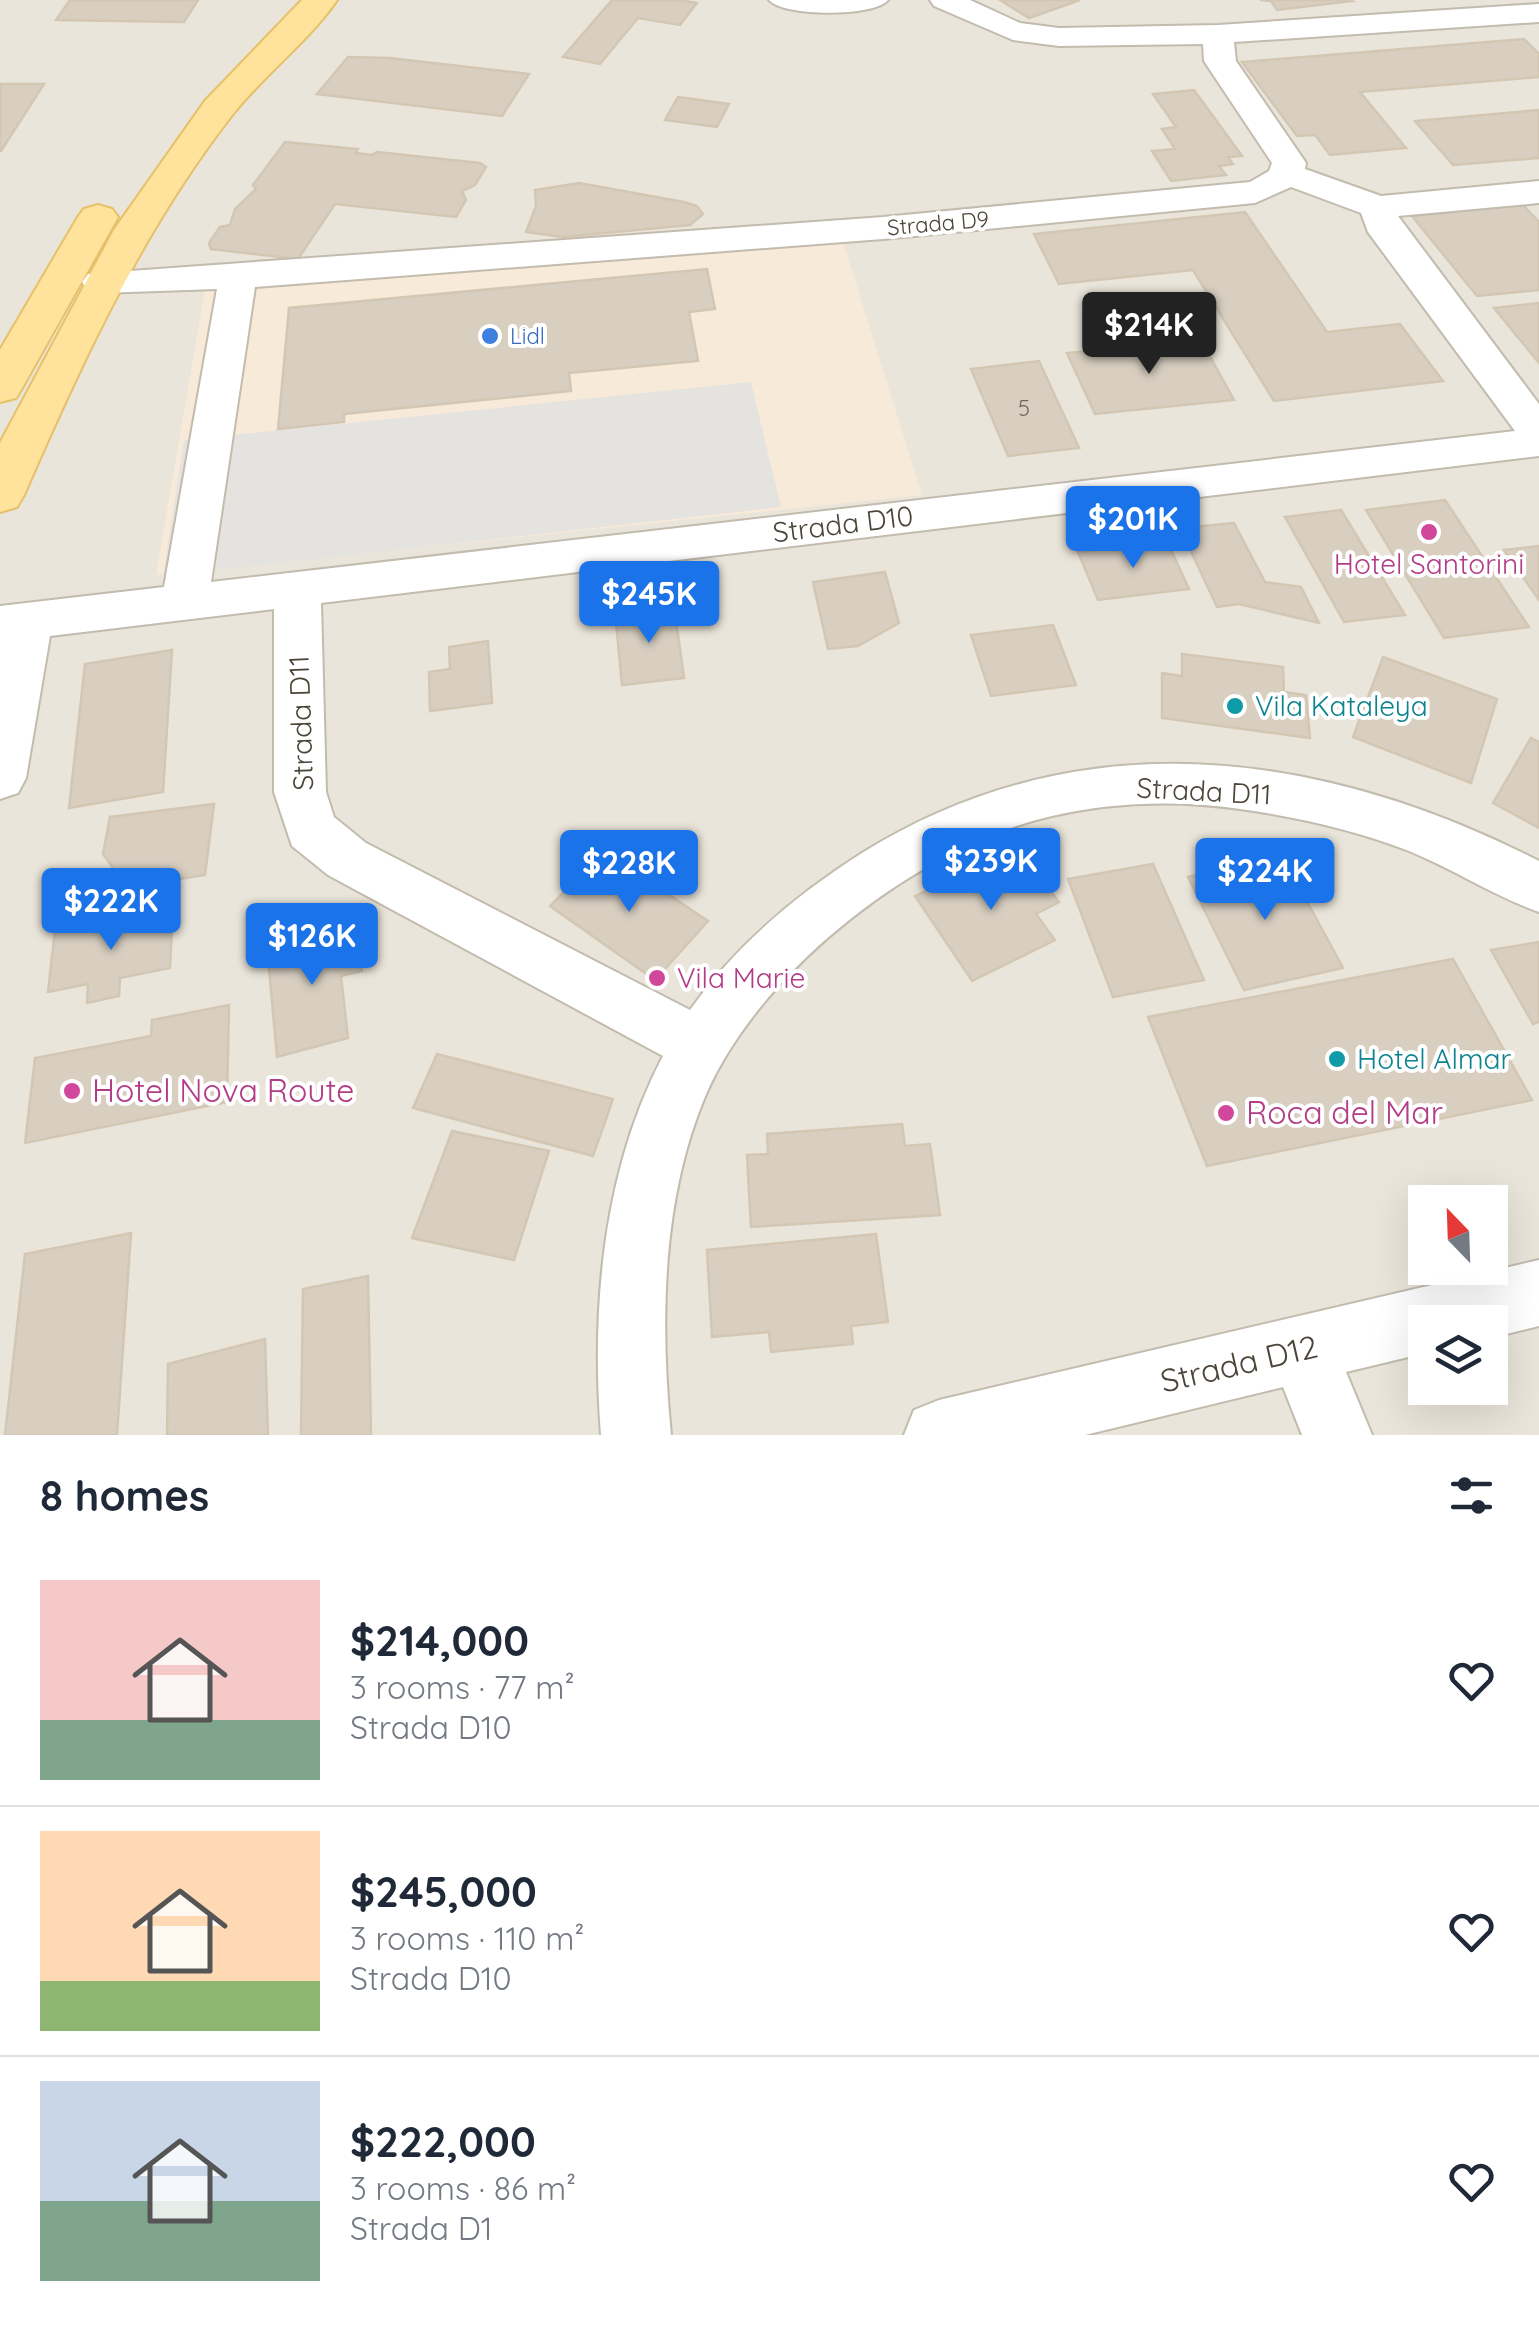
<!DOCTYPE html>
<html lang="en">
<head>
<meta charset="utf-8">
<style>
  :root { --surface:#fff; --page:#f6f6f7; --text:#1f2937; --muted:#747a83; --line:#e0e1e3; --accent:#1a73e8 }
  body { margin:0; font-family:Quicksand,sans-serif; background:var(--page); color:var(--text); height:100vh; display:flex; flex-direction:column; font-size:38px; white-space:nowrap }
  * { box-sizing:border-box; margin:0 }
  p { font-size:32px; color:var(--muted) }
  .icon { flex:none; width:55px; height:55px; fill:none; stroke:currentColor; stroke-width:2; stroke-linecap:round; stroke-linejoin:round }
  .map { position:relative; height:1435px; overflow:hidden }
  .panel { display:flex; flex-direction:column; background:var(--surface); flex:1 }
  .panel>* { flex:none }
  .needle { width:65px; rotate:337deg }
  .fabs { position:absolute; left:1408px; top:1185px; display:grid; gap:20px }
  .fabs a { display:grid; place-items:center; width:100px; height:100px; border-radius:0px; background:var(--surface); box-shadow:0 10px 40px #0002; font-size:50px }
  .price { position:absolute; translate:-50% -85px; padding:0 22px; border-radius:10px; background:var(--accent); color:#fff; font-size:32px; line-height:65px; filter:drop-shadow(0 2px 5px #0008) }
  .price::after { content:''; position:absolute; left:50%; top:60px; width:30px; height:22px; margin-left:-15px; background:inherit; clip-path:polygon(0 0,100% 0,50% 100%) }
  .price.selected { background:#222; color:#fff }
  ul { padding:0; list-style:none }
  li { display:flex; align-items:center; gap:30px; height:250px; padding:0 40px }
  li+li { border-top:2px solid var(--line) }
  li span { display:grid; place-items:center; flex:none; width:280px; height:200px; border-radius:0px; color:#555 }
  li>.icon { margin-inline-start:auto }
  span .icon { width:120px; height:120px; fill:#fffc; stroke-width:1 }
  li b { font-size:42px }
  h2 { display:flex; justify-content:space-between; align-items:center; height:120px; padding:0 40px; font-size:42px }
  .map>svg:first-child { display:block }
</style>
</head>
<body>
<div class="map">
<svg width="1539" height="1435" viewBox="0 0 1539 1435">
  <rect width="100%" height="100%" fill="#f6f3ec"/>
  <path fill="#eae5da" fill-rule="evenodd" d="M0 0H1539V1435H0ZM1425 1202H1490V1268H1425ZM1425 1322H1490V1388H1425Z"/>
  <path fill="#f7ead8" d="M841 235 922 495 156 575 205 289Z"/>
  <path fill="#e5e3e0" d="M751 382 781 507 163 576 184 440Z"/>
  <g fill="#d8cfc1" stroke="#d3c7b4" stroke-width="2.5">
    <path d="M70 0H198L184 22 56 20Z"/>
    <path d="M612 0H679L697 3 680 25 638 18 600 64 563 57Z"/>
    <path d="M1000 0H1080L1029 18Z"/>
    <path d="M1260 0H1350L1352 1 1277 10 1271 1Z"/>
    <path d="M1524 39 1539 54V77L1360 92 1406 148 1330 155 1315 135 1297 136 1242 62Z"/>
    <path d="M348 57 389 58 529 74 502 116 317 94Z"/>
    <path d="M0 84H44L1 151H0Z"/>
    <path d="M1194 90 1242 156 1228 157 1233 164 1219 166 1226 175 1171 181 1152 151 1175 149 1162 129 1176 127 1153 94Z"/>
    <path d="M678 97 729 104 717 127 665 120Z"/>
    <path d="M1539 110V158L1453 165 1415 121Z"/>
    <path d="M285 142 358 149 356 153 371 155 377 152 480 163 486 167 475 185 462 191 466 200 456 217 335 204 298 259 211 249 209 243 220 227 230 225 235 209 256 189 253 185Z"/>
    <path d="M579 183 684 202 697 206 703 214 690 225 563 237 526 232 536 206 535 190Z"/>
    <path d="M1523 205 1539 222V290L1477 296 1412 216Z"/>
    <path d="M1245 212 1327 332 1400 324 1443 381 1274 401 1193 270 1059 284 1034 234Z"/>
    <path d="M707 269 715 309 689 312 698 361 569 373 571 391 344 414V422L278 429 289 308Z"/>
    <path d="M1539 303V363L1494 308Z"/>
    <path d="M1201 340 1234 400 1095 414 1067 353Z"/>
    <path d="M1039 361 1079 448 1008 456 971 369Z"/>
    <path d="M1445 500 1529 627 1444 638 1366 510Z"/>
    <path d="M1341 510 1405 615 1344 622 1285 517Z"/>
    <path d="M1234 523 1265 582 1301 587 1319 623 1239 604 1217 607 1180 528Z"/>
    <path d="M1167 541 1189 589 1098 600 1078 552Z"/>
    <path d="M1539 546V600L1504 550Z"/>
    <path d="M885 572 899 623 858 646 828 649 813 582Z"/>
    <path d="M674 606 684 678 622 685 615 612Z"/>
    <path d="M1053 625 1076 685 991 696 971 635Z"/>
    <path d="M488 641 492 703 430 711 429 672 450 669 449 647Z"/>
    <path d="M172 650 163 792 69 808 85 664Z"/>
    <path d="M1182 654 1283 667 1284 692 1306 695 1310 738 1162 718V673L1182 676Z"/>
    <path d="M1383 657 1497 699 1471 783 1353 737Z"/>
    <path d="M1531 738 1539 742V828L1493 803Z"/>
    <path d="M214 804 205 875 167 881 166 892 135 898 103 854 110 817Z"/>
    <path d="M1018 848 1059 902 1036 914 1055 940 972 981 915 896Z"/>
    <path d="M604 851 708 921 655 980 550 906Z"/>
    <path d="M1283 857 1343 968 1244 990 1188 877Z"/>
    <path d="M1153 864 1204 980 1113 997 1068 879Z"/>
    <path d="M173 908 170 968 120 978 119 996 87 1003 88 984 48 992 55 930Z"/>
    <path d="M357 924 362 971 341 976 348 1038 277 1057 267 946Z"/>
    <path d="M1539 942V1022L1533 1024 1491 950Z"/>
    <path d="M1453 959 1532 1100 1207 1166 1148 1017Z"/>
    <path d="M229 1005 227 1102 25 1143 35 1058 151 1036 152 1020Z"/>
    <path d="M437 1054 613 1099 593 1156 413 1108Z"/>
    <path d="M902 1124 905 1146 930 1144 940 1215 751 1227 747 1155 768 1154 767 1134Z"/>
    <path d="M452 1131 549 1151 514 1260 412 1238Z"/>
    <path d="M131 1233 117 1435H5L25 1254Z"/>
    <path d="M876 1234 888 1322 851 1326 853 1344 771 1352 769 1332 712 1337 707 1250Z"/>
    <path d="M368 1276 371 1435H301L303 1289Z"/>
    <path d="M265 1339 268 1435H167L168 1364Z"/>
  </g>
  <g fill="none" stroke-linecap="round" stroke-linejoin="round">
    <defs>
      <g id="minor">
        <path d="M769 0H888C875 17 783 17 769 0Z"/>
        <path d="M930 0H970L1020 23 1059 28 1218 25 1539 4V22L1234 42 1236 61 1306 163 1305 169 1381 196 1539 181V203L1398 216 1539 404V456L321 603 326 792 334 817 366 843 690 1010C736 945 796 895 862 853 1079 718 1320 749 1539 861V912C1494 896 1453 869 1409 851 1355 830 1297 817 1240 809 1178 800 1113 802 1052 816 921 846 762 968 707 1092 661 1198 660 1323 671 1435H601C591 1307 603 1171 663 1056L328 875 292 846 274 792V609L50 636 26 778 18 793 0 799V606L164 587 217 289 101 293 88 290 82 282 88 274 883 217 1250 182 1269 171 1272 163 1204 61 1203 44 1059 46 1013 40 934 6ZM1291 187 1361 213 1368 232 1515 431 211 582 255 287 883 239 1255 203Z"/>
        <path d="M1539 1260V1326L1490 1338V1322H1425V1353L1346 1372 1372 1435H1302L1283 1387 1085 1435H904L914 1410 939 1400Z"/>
      </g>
      <g id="major">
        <path d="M302 0H337C309 41 261 77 229 119 141 233 81 364 24 495L17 507 0 512V443L114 230 205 101Z"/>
        <path d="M98 205 112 209 118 217 22 388 16 398 0 402V350L78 217 84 209Z"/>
      </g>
    </defs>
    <use href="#minor" stroke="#c2bbae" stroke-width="4"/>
    <use href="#major" stroke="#e6c16a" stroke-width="4"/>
    <use href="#minor" fill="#fff" fill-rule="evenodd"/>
    <use href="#major" fill="#ffe39c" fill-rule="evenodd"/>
  </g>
  <circle fill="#3f7fe0" stroke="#fff" stroke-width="4" cx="490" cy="336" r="10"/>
  <g fill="#d1479c" stroke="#fff" stroke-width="4">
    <circle cx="1429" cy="532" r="10"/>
    <circle cx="657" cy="978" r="10"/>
    <circle cx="72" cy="1091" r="10"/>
    <circle cx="1226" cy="1113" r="10"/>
  </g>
  <g fill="#0f9aa8" stroke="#fff" stroke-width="4">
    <circle cx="1235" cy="706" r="10"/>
    <circle cx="1337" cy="1059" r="10"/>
  </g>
  <g text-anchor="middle" stroke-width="8" stroke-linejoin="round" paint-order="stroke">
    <g font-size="22" fill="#4b4439" stroke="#fff">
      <text transform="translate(938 223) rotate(-5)" y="8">Strada D9</text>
    </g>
    <g font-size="22" fill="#366cbe" stroke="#fff" text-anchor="start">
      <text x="510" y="344">Lidl</text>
    </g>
    <g font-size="22" fill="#6e675b">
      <text x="1024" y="416">5</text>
    </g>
    <g font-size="28" fill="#4b4439" stroke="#fff">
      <text transform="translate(843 524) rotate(-7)" y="10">Strada D10</text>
      <text transform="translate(301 723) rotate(-92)" y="10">Strada D11</text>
      <text transform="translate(1204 791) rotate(3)" y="10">Strada D11</text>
    </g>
    <g font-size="28" fill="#b23c85" stroke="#fff">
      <text x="1429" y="574">Hotel Santorini</text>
      <text x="677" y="988" text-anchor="start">Vila Marie</text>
    </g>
    <g font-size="28" fill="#0d838f" stroke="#fff" text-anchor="start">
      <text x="1255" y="716">Vila Kataleya</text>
      <text x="1357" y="1069">Hotel Almar</text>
    </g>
    <g font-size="32" fill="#b23c85" stroke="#fff" text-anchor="start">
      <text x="92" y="1102">Hotel Nova Route</text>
      <text x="1246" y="1124">Roca del Mar</text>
    </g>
    <g font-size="32" fill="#4b4439" stroke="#fff">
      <text transform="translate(1239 1364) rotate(-13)" y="11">Strada D12</text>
    </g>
  </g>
</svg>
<div class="fabs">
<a><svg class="needle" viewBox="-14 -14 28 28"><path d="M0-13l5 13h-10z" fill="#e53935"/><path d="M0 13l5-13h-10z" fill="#747a83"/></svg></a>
<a><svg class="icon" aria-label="layers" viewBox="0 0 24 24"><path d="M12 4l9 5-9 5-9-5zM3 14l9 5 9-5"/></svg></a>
</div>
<b class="price selected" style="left:1149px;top:377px">$214K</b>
<b class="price" style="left:1133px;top:571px">$201K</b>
<b class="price" style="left:649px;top:646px">$245K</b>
<b class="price" style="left:991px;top:913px">$239K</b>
<b class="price" style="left:629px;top:915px">$228K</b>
<b class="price" style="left:1265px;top:923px">$224K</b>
<b class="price" style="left:111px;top:953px">$222K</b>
<b class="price" style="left:312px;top:988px">$126K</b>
</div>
<section class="panel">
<h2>8 homes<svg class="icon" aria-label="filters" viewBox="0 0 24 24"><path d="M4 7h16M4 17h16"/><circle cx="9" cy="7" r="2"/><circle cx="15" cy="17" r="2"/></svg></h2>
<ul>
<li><span style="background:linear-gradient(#f6c9c9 70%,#7fa58c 0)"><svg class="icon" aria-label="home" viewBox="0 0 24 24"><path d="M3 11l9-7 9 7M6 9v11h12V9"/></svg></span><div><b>$214,000</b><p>3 rooms · 77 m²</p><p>Strada D10</p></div><svg class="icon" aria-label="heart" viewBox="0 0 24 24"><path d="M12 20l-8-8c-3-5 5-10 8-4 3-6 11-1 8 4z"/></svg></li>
<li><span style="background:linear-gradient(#ffd9b3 75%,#8fb573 0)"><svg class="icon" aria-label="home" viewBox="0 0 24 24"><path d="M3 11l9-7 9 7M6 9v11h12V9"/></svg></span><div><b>$245,000</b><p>3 rooms · 110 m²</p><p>Strada D10</p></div><svg class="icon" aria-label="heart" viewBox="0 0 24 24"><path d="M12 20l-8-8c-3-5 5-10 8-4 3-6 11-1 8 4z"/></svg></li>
<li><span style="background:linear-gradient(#c9d6e8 60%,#7fa58c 0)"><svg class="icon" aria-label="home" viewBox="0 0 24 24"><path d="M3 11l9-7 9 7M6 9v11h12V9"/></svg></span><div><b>$222,000</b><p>3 rooms · 86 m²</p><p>Strada D1</p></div><svg class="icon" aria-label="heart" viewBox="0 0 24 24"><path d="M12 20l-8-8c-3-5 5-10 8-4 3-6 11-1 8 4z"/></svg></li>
</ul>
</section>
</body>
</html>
